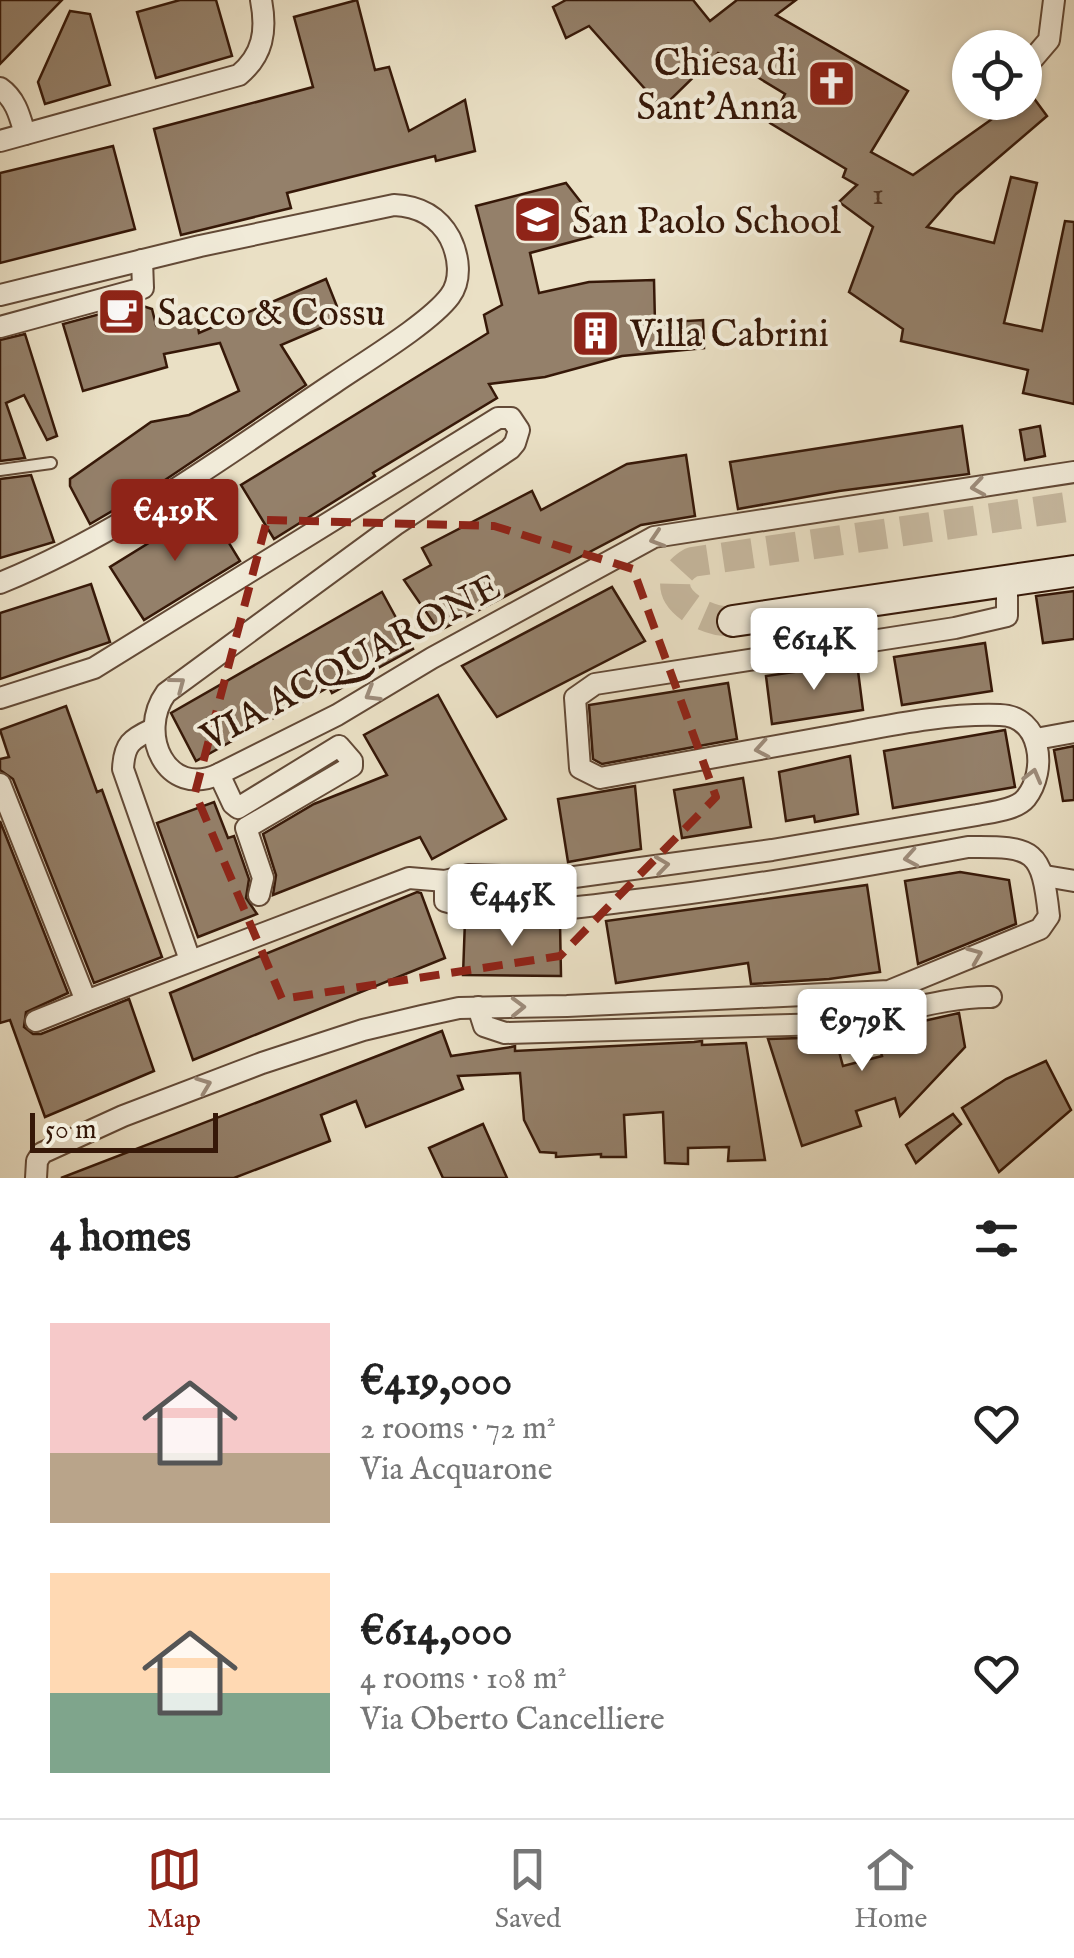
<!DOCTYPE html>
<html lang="en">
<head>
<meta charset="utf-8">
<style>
  :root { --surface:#fff; --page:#f2f2f2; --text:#222; --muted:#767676; --line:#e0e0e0; --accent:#8f2418 }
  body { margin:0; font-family:"IM FELL English",serif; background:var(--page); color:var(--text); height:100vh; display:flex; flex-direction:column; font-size:38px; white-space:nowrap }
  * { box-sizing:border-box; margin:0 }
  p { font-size:32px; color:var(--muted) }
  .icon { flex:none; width:55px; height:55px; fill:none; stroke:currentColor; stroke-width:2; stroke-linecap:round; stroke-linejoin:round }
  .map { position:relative; height:1178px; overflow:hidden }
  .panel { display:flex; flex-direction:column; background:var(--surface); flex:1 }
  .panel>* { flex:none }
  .fabs { position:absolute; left:952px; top:30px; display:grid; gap:20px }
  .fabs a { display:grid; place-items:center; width:90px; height:90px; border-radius:50%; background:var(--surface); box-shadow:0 2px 8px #0004; font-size:50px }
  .scale { position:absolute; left:30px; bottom:25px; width:188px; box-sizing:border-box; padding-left:10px; border:5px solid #361808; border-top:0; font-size:28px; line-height:35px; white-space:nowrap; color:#361808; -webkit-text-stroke:8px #f1ebd9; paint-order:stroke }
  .price { position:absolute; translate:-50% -85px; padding:0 22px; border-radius:10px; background:#fff; color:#222; font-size:32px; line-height:65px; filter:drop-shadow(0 2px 5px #0008) }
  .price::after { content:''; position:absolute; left:50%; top:60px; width:30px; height:22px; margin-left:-15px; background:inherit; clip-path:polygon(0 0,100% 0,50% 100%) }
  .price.selected { background:var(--accent); color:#fff }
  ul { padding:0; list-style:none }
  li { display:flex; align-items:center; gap:30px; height:250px; padding:0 50px }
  li span { display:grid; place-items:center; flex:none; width:280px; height:200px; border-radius:0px; color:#555 }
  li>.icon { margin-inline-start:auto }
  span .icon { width:120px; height:120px; fill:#fffc; stroke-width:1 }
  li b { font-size:42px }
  h2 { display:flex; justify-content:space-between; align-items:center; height:120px; padding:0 50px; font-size:42px }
  .menu { display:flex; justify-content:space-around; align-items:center; height:140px; border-top:2px solid var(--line); background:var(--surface); font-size:28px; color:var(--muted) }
  .menu a { display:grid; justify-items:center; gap:5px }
  .menu .selected { color:var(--accent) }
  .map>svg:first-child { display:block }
</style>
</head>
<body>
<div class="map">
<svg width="1074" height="1178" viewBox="0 0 1074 1178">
  <rect width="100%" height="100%" fill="#eae0c5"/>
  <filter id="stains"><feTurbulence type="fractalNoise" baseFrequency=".002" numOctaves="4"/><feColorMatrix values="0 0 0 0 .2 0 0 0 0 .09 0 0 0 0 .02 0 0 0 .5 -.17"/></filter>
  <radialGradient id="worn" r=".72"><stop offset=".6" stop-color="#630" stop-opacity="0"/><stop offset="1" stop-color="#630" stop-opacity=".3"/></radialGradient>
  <g fill="#94806a" stroke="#361808" stroke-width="2.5">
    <path d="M0 0H62L0 64Z"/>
    <path d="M216 0 232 56 156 78 137 12 180 0Z"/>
    <path d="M357 0 375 70 389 67 409 131 465 100 475 151 436 161 435 156 287 193 291 208 181 235 154 129 313 87 294 17Z"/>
    <path d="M566 0H693L710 21 737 0H796L776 15 908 91 871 152 913 175 1016 102H1025V96L1030 93 1047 116 956 194 927 227 994 243 1011 177 1037 183 1004 323 1042 331 1065 221 1074 222V404L1023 393 1028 370 901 341 903 329 849 292 873 227 839 202 857 185 843 177 846 169 770 123 785 94 718 53 662 108 589 26 566 38 553 7Z"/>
    <path d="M70 11 90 14 110 85 45 104 38 82Z"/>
    <path d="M113 146 135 229 0 263V173Z"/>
    <path d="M566 183 605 233 530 253 539 293 589 282 654 280 655 323 703 320 704 348 622 356 545 377 489 384 497 398 373 473 375 476 274 539 241 485 488 333 484 315 502 305 476 206Z"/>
    <path d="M326 279 342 319 281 345 306 385 165 480 90 524 70 486V479L151 422 189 415 239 391 220 343 164 354 167 367 83 391 63 324 137 304 152 309 156 325 196 315 199 333Z"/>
    <path d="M25 334 57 436 47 440 24 395 6 403 25 458 0 461V340Z"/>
    <path d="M962 426 969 474 839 491 738 509 730 462Z"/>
    <path d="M1040 426 1045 456 1025 460 1020 430Z"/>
    <path d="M686 455 695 516 641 525 439 631 404 580 431 565 422 548 532 491 541 510 627 464Z"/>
    <path d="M31 475 54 542 0 558V479Z"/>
    <path d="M207 507 240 561 144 620 110 567Z"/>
    <path d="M91 584 110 642 0 679V613Z"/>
    <path d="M612 587 645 641 497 717 462 666Z"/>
    <path d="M1074 591V639L1043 643 1036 596Z"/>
    <path d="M382 592 413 649 332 693 329 687 196 761 171 713Z"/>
    <path d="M985 643 992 691 902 705 894 657Z"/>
    <path d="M857 663 863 710 772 724 766 676Z"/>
    <path d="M728 683 737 739 602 764 593 759 589 705Z"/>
    <path d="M438 695 506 819 432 859 420 837 273 895 276 875 263 834 314 804 387 775 364 735Z"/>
    <path d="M66 706 97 792 102 790 162 957 94 983 13 779 0 770V759L9 757 0 730Z"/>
    <path d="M1005 730 1015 787 893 808 884 751Z"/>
    <path d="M1074 746V800L1063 801 1054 750Z"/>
    <path d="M850 756 858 814 815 822 814 816 786 821 779 772Z"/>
    <path d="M743 778 751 827 682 838 674 790Z"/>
    <path d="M635 786 641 849 568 862 558 799Z"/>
    <path d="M214 802 228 838 234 836 249 879 246 898 257 914 198 937 157 823Z"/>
    <path d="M0 821 68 993 26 1012 24 1027 33 1034H41L129 999 154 1071 45 1117 10 1020 0 1023Z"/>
    <path d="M960 872 1009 880 1016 924 918 964 905 881Z"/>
    <path d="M867 885 880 972 829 979 751 984 748 963 616 983 606 921Z"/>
    <path d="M417 892 421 893 445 958 193 1060 170 993Z"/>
    <path d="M465 920 513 925 560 923 561 976 463 975Z"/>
    <path d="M959 1013 965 1047 900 1116 895 1098 856 1111 861 1126 802 1146 768 1039 835 1037 843 1066 882 1056 875 1032Z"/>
    <path d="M442 1031 451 1056 511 1047 515 1046V1051L694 1042 702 1041V1045L746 1043 765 1160 728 1161 729 1147 688 1148V1164L665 1163 663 1112 624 1115 626 1157H601V1154L556 1157V1153L540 1152 524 1120 520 1073 458 1076 463 1089 366 1127 356 1101 321 1115 330 1141 234 1178H61Z"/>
    <path d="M1046 1061 1071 1110 999 1172 962 1108 1006 1079Z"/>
    <path d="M953 1114 961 1124 916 1163 906 1145Z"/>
    <path d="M483 1124 507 1178H443L429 1148Z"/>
  </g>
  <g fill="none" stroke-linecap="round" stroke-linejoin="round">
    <path stroke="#c6b89f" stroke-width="30" stroke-dasharray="30 15" stroke-linecap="butt" d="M733 621C700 624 648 587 692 562L1074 506"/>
    <defs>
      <path id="lane" d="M0 470 51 463"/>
      <g id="street">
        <path d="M1025 68 1049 40 1054 0"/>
        <path d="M0 88C16 99 20 117 25 134"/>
        <path d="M0 141 239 75C263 55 267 31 261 0"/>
        <path d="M0 295 200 246 394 205C418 206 438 216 450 238 459 256 462 280 450 296 430 323 363 363 334 383 226 455 121 534 0 583"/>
        <path d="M0 327 143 288 142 260"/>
        <path d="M0 698 94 668 498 418H511L519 430 515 443 510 449 395 525 166 693C137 733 166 799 219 774L337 715 432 658 654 537 1074 472"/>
        <path d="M153 729C131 739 124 744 123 769L190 960"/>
        <path d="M1036 739 1074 732"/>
        <path d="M219 774 233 804 238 808 339 746 352 761V766L246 828 263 878 259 895"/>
        <path d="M0 784 86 1001 409 878 445 881"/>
        <path d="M1045 876 1074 881"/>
        <path d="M478 1007 484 1026 505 1033 829 1024C882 1019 940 996 991 997"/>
        <path d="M36 1021 86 1001"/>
        <path d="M36 1178 37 1161 42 1153 123 1116 262 1063 363 1030 422 1016 459 1008 567 1006 889 991 1040 929 1049 916C1042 850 1035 846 968 847 855 868 742 888 628 901 570 908 502 920 445 901V881L468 875 567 878 772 850 977 815C992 812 1016 810 1026 798 1048 770 1041 716 1000 715 941 713 883 727 826 737 750 751 675 764 600 778L580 768 575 698 595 684 955 628 1007 616V582"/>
      </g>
      <path id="secondary" d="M733 621 1074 571"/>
    </defs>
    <use href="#lane" stroke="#634a37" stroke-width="14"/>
    <use href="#street" stroke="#634a37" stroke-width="24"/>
    <use href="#secondary" stroke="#361808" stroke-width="34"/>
    <use href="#lane" stroke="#f1ebd9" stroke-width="10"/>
    <use href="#street" stroke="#f1ebd9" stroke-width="20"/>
    <use href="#secondary" stroke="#f1ebd9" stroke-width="30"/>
  </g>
  <defs><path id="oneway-chevron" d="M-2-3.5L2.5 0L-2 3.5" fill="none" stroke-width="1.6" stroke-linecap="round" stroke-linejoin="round" transform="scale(2.5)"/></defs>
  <g stroke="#9d8c7b">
    <use href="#oneway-chevron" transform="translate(978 487) rotate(171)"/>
    <use href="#oneway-chevron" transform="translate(657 539) rotate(162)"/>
    <use href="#oneway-chevron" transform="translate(178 684) rotate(-37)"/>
    <use href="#oneway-chevron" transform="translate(372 694) rotate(149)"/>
    <use href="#oneway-chevron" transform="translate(762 749) rotate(170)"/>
    <use href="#oneway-chevron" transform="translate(1033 776) rotate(-75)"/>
    <use href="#oneway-chevron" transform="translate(911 858) rotate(170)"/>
    <use href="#oneway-chevron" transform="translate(662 865) rotate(-8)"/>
    <use href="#oneway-chevron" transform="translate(975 955) rotate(-22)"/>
    <use href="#oneway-chevron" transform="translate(518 1007) rotate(-1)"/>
    <use href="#oneway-chevron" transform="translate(204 1085) rotate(-21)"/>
  </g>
  <path fill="none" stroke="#8f2418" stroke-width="8" stroke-dasharray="20 12" stroke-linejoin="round" d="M267 520 494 526 633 569 716 797 560 956 282 999 195 793Z"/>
  <defs>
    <symbol id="church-square" viewBox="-11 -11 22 22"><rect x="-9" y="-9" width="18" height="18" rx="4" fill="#8f2418" stroke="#f1ebd9"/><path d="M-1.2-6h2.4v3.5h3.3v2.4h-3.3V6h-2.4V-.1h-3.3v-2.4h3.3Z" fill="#fff"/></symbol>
    <symbol id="school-square" viewBox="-11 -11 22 22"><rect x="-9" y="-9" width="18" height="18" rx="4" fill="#8f2418" stroke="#f1ebd9"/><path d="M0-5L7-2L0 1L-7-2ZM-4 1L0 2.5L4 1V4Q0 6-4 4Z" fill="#fff"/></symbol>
    <symbol id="cafe-square" viewBox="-11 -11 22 22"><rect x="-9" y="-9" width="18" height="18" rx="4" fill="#8f2418" stroke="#f1ebd9"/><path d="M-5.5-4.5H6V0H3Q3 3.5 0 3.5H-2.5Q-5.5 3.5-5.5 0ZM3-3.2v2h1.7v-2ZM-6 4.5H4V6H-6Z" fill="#fff"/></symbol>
    <symbol id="building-square" viewBox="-11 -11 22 22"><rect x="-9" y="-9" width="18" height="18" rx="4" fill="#8f2418" stroke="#f1ebd9"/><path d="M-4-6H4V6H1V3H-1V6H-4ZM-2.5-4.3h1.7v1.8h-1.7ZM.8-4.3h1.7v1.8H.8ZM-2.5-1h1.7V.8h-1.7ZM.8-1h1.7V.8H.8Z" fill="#fff"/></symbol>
  </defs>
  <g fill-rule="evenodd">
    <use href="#church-square" x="804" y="56" width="55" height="55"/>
    <use href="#school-square" x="510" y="192" width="55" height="55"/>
    <use href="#cafe-square" x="94" y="284" width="55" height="55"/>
    <use href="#building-square" x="568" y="306" width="55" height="55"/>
  </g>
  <g text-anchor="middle" stroke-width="8" stroke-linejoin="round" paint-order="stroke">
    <g font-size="32" fill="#4e3220">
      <text x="878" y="204">1</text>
    </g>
    <g font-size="38" fill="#361808" stroke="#f1ebd9" text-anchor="start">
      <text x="797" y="75" text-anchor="end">Chiesa di<tspan x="797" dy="44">Sant'Anna</tspan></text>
      <text x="572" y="233">San Paolo School</text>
      <text x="157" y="325">Sacco &amp; Cossu</text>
      <text x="630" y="346">Villa Cabrini</text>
    </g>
    <g font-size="38" fill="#361808" stroke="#f1ebd9">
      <text transform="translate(350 661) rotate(-28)" y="13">VIA ACQUARONE</text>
    </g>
  </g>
  <rect width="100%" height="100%" filter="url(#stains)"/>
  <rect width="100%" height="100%" fill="url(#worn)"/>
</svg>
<div class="fabs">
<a><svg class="icon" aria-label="locate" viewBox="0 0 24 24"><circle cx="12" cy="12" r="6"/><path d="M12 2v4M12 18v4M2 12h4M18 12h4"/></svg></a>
</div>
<div class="scale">50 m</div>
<b class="price selected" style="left:175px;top:564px">€419K</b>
<b class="price" style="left:814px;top:693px">€614K</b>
<b class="price" style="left:512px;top:949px">€445K</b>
<b class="price" style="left:862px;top:1074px">€979K</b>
</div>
<section class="panel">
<h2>4 homes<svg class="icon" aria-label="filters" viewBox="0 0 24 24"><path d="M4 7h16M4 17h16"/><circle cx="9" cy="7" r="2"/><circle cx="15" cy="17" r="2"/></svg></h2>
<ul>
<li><span style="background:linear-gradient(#f6c9c9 65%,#b9a48a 0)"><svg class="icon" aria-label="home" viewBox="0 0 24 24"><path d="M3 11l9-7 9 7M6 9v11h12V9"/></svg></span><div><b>€419,000</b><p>2 rooms · 72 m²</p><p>Via Acquarone</p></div><svg class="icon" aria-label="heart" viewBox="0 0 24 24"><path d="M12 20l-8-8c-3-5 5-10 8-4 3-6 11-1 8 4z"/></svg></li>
<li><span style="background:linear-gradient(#ffd9b3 60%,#7fa58c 0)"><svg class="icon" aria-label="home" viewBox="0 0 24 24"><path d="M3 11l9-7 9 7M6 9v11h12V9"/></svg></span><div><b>€614,000</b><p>4 rooms · 108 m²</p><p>Via Oberto Cancelliere</p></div><svg class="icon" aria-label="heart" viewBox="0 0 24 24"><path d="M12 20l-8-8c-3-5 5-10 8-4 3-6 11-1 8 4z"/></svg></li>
</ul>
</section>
<nav class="menu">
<a class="selected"><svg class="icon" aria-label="map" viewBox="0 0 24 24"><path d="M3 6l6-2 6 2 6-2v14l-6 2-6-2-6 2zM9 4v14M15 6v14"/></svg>Map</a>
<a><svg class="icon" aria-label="saved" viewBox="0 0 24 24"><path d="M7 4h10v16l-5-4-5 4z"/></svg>Saved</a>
<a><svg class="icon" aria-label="home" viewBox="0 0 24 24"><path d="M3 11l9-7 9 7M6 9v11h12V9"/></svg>Home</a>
</nav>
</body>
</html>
